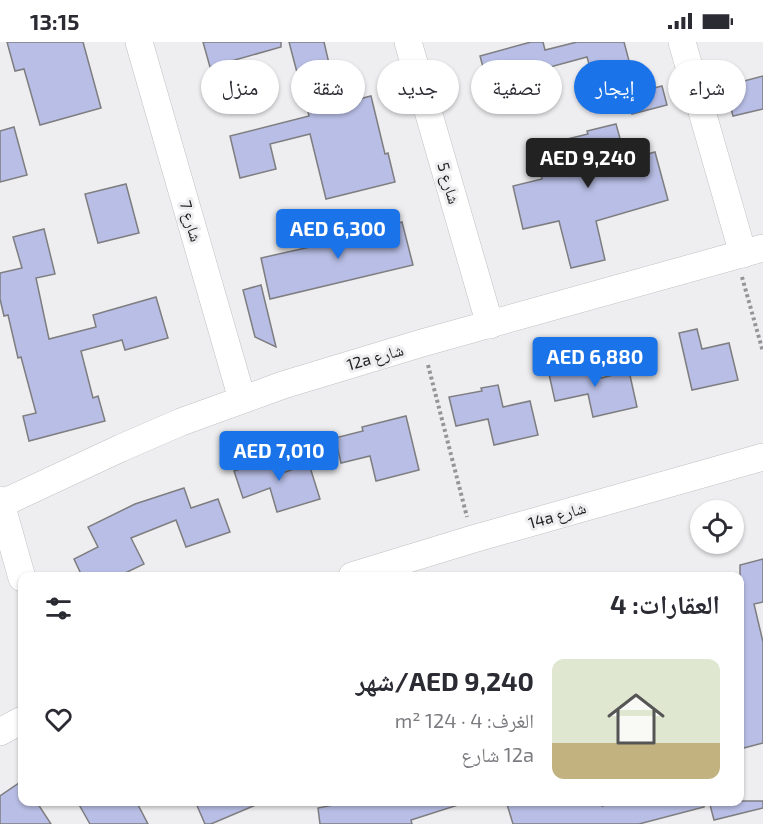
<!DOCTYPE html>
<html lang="ar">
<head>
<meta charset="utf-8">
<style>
  :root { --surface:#fff; --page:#f7f7f7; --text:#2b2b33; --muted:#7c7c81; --line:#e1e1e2; --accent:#1a73e8 }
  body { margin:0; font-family:"Exo 2","Noto Naskh Arabic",sans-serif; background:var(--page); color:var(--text); direction:rtl; height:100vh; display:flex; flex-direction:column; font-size:22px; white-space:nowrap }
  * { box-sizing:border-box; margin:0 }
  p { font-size:20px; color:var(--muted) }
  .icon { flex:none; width:33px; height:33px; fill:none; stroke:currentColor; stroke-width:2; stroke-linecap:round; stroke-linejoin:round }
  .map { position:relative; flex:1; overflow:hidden; direction:ltr }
  .details { position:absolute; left:18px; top:530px; width:726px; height:234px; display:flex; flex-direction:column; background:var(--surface); border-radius:12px; box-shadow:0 2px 4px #0004; direction:rtl }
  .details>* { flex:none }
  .top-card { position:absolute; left:18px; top:18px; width:728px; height:54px; direction:rtl; display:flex; gap:12px }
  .controls { position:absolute; left:690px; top:458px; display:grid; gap:12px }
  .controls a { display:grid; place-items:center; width:54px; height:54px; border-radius:50%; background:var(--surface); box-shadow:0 2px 4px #0004; font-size:30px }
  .price { position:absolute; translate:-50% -51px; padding:0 14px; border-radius:6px; background:var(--accent); color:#fff; font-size:20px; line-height:39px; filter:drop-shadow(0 2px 3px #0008) }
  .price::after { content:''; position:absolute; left:50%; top:36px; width:18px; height:14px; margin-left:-9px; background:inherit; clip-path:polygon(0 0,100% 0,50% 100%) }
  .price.selected { background:#222; color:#fff }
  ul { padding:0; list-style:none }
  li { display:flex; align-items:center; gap:18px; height:150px; padding:0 24px }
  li+li { border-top:2px solid var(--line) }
  li span { display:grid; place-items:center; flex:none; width:168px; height:120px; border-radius:12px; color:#555 }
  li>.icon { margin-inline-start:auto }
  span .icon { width:72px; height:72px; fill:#fffc; stroke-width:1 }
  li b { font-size:26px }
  h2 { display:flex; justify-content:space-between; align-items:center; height:72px; padding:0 24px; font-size:26px }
  .chip { padding:0 21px; border-radius:27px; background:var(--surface); box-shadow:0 2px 4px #0004; font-size:21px; line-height:54px }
  .chip.selected { background:var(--accent); color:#fff }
  .status { display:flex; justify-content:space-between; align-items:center; height:42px; padding:0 30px; background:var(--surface); direction:ltr }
  .status svg { height:16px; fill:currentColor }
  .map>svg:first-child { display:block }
</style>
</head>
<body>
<div class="status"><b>13:15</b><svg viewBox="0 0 49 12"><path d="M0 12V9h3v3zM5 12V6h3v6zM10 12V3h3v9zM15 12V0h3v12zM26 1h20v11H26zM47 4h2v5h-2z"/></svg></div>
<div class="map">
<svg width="763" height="782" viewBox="0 0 763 782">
  <rect width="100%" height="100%" fill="#eeeef1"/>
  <g fill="#b8bee5" stroke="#7e7e81" stroke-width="1.5">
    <path d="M7 0H83L101 66 40 83 24 27 15 29Z"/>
    <path d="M203 0H281V5L210 25Z"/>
    <path d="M289 0H324L331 30 299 38Z"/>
    <path d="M531 0H543L545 8 577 0H624L632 30 594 40 587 15 550 25 554 42 492 58 480 14Z"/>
    <path d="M763 34V67L733 74 725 44Z"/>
    <path d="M662 44 667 63 632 72 627 53Z"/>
    <path d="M371 54 385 112 388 111 395 140 326 157 310 92 270 102 276 127 240 136 230 94 309 74 308 70Z"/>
    <path d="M616 82 626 118 655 110 668 158 596 179 605 218 571 226 559 179 523 187 513 144 542 137 534 105 588 92 587 89Z"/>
    <path d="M14 85 27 133 0 140V89Z"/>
    <path d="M126 142 139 191 98 201 85 152Z"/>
    <path d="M375 180 377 187 402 180 413 223 270 257 261 216 341 198 339 190Z"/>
    <path d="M44 187 55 232 36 236 49 297 96 285 93 273 156 255 168 296 125 308 122 298 81 309 93 356 98 354 105 379 29 399 23 374 36 371 21 315 18 316 8 273 4 274 0 257V231L22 226 13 195Z"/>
    <path d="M261 243 276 305 255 295 243 248Z"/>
    <path d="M697 287 702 307 729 301 738 338 692 348 679 291Z"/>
    <path d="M596 315 601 336 629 329 637 365 593 375 588 352 555 359 549 332 581 324 580 319Z"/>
    <path d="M498 343 503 365 530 359 538 393 494 403 488 377 456 384 449 355 482 349 481 346Z"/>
    <path d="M406 374 419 428 376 439 370 414 341 421 335 396 363 389 362 385Z"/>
    <path d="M279 410 285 430 309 422 320 457 277 470 270 446 243 456 234 429 262 420 261 415Z"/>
    <path d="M184 446 191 466 218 457 230 490 186 505 176 478 131 496 144 522 119 534H82L74 517 98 505 88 485 135 462Z"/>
    <path d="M763 517V560L754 562 763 600V701L740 707V523Z"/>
    <path d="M22 739V759H36L51 782H0V754Z"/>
    <path d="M77 759H136L148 782H90Z"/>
    <path d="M195 759H265L211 782H205Z"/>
    <path d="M353 759H457L458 763 411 778 412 782H320L318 766Z"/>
    <path d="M506 759H600L602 764 621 759H703L704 765 639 782H513Z"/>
    <path d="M709 759H763V766L714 778Z"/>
  </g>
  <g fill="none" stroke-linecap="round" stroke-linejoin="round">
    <defs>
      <g id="minor">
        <path d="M139 0 242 357"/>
        <path d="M408 0 490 283"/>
        <path d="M682 0 743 212"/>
        <path d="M0 458 22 536"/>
        <path d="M1 462 121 406 181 380 283 343 422 301 763 206"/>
        <path d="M352 534 473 497 763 415"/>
        <path d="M0 690 22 678"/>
      </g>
    </defs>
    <use href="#minor" stroke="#c0c1c3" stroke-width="28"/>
    <g stroke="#959597" stroke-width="4" stroke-dasharray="3 3" stroke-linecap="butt">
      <path d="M742 235 763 310"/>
      <path d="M428 323 467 475"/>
    </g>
    <use href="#minor" stroke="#fff" stroke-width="27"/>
  </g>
  <g text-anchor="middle" stroke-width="6" stroke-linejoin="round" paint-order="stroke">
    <g font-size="16" fill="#1f1f20" stroke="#eeeef1">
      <text transform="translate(449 141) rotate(74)" y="6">شارع 5</text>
      <text transform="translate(191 179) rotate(74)" y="6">شارع 7</text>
      <text transform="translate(375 315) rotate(-16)" y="6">12a شارع</text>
      <text transform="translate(557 473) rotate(-16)" y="6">14a شارع</text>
    </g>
  </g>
</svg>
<div class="controls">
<a><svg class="icon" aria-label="locate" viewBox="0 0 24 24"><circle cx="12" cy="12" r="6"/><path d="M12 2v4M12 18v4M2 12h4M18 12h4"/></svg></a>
</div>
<b class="price selected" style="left:588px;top:147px">AED 9,240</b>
<b class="price" style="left:338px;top:218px">AED 6,300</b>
<b class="price" style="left:595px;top:346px">AED 6,880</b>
<b class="price" style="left:279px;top:440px">AED 7,010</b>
<div class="top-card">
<a class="chip">شراء</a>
<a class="chip selected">إيجار</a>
<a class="chip">تصفية</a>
<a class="chip">جديد</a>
<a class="chip">شقة</a>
<a class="chip">منزل</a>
</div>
<section class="details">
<h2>العقارات: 4<svg class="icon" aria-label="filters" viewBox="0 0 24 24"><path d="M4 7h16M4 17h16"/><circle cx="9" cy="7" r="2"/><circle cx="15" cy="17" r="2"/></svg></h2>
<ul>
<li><span style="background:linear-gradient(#dfe7d0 70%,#c2b280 0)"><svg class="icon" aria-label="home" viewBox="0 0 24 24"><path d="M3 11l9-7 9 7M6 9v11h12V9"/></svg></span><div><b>AED 9,240/شهر</b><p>الغرف: 4 · 124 m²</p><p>12a شارع</p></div><svg class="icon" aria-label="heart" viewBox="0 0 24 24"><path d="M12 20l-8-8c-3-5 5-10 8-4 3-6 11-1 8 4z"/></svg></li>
</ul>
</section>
</div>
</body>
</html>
